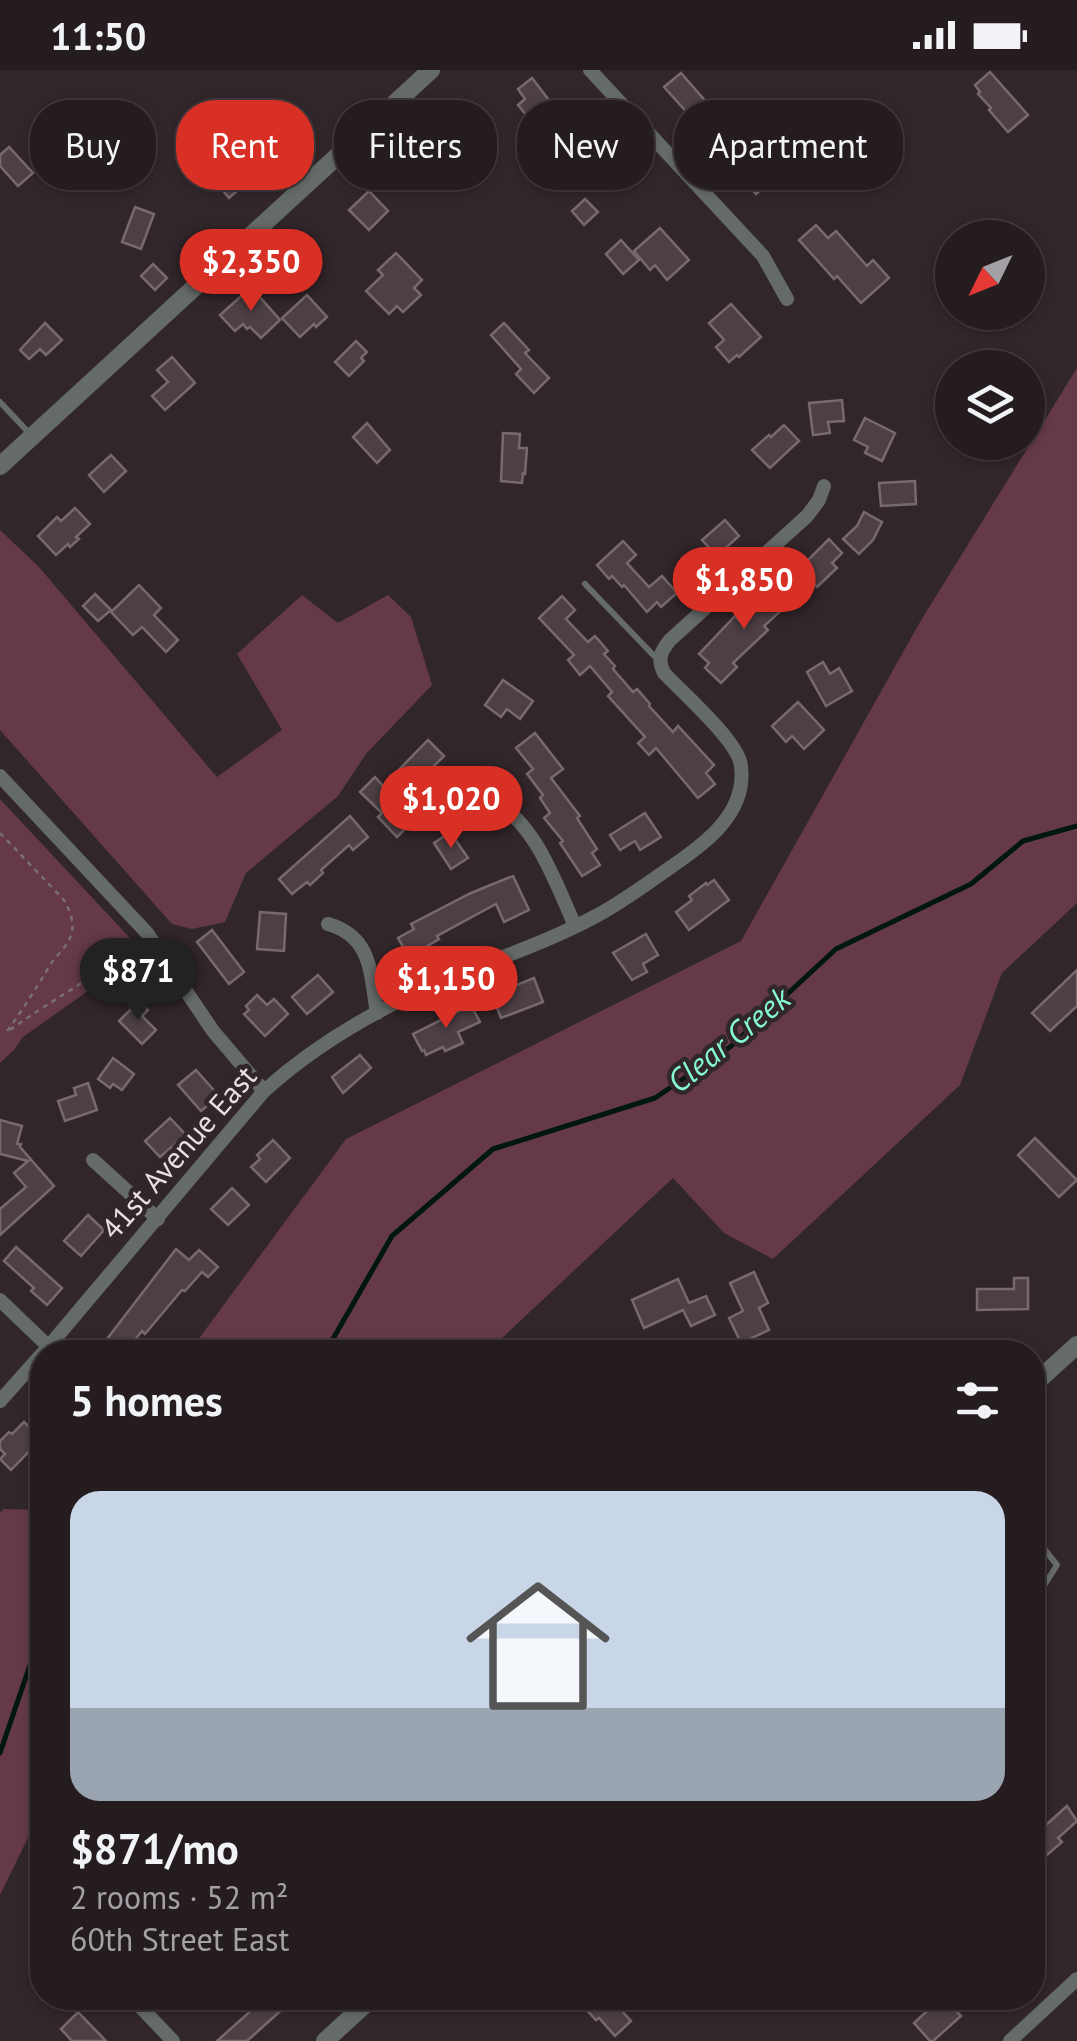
<!DOCTYPE html>
<html lang="en">
<head>
<meta charset="utf-8">
<style>
  :root { --surface:#251c20; --page:#2d2529; --text:#f1f3f6; --muted:#a3a1a5; --line:#423a3e; --accent:#d93025 }
  body { margin:0; font-family:"PT Sans",sans-serif; background:var(--page); color:var(--text); height:100vh; display:flex; flex-direction:column; font-size:38px; white-space:nowrap }
  * { box-sizing:border-box; margin:0 }
  p { font-size:32px; color:var(--muted) }
  .icon { flex:none; width:55px; height:55px; fill:none; stroke:currentColor; stroke-width:2; stroke-linecap:round; stroke-linejoin:round }
  .map { position:relative; flex:1; overflow:hidden }
  .details { position:absolute; left:30px; top:1270px; width:1015px; height:670px; display:flex; flex-direction:column; background:var(--surface); border-radius:40px; box-shadow:0 2px 8px #0004,0 0 0 2px var(--line) }
  .details>* { flex:none }
  .guide { position:absolute; left:30px; top:30px; width:1018px; height:90px; display:flex; gap:20px }
  .needle { width:65px; rotate:227deg }
  .controls { position:absolute; left:935px; top:150px; display:grid; gap:20px }
  .controls a { display:grid; place-items:center; width:110px; height:110px; border-radius:50%; background:var(--surface); box-shadow:0 2px 8px #0004,0 0 0 2px var(--line); font-size:50px }
  .price { position:absolute; translate:-50% -85px; padding:0 22px; border-radius:35px; background:var(--accent); color:#fff; font-size:32px; line-height:65px; filter:drop-shadow(0 2px 5px #0008) }
  .price::after { content:''; position:absolute; left:50%; top:60px; width:30px; height:22px; margin-left:-15px; background:inherit; clip-path:polygon(0 0,100% 0,50% 100%) }
  .price.current { background:#222; color:#fff }
  ul { padding:0; list-style:none }
  li { display:grid; align-content:center; gap:20px; height:530px; padding:0 40px }
  li span { display:grid; place-items:center; height:310px; border-radius:30px; color:#555 }
  li>.icon { margin-inline-start:auto }
  span .icon { width:180px; height:180px; fill:#fffc; stroke-width:1 }
  li b { font-size:42px }
  h2 { display:flex; justify-content:space-between; align-items:center; height:120px; padding:0 40px; font-size:42px }
  .tag { padding:0 35px; border-radius:40px; background:var(--surface); box-shadow:0 2px 8px #0004,0 0 0 2px var(--line); font-size:35px; line-height:90px }
  .tag.current { background:var(--accent); color:#fff }
  .status { display:flex; justify-content:space-between; align-items:center; height:70px; padding:0 50px; background:var(--surface); direction:ltr }
  .status svg { height:28px; fill:currentColor }
  .map>svg:first-child { display:block }
</style>
</head>
<body>
<div class="status"><b>11:50</b><svg viewBox="0 0 49 12"><path d="M0 12V9h3v3zM5 12V6h3v6zM10 12V3h3v9zM15 12V0h3v12zM26 1h20v11H26zM47 4h2v5h-2z"/></svg></div>
<div class="map">
<svg width="1077" height="1971" viewBox="0 0 1077 1971">
  <rect width="100%" height="100%" fill="#31262a"/>
  <g fill="#65394a">
    <path d="M1077 298V833L1002 903 960 1015 773 1189 724 1163 673 1108 487 1282H189L346 1069 741 871 920 552Z"/>
    <path d="M0 460 39 497 217 707 282 660 237 584 302 525 338 553 388 525 411 547 432 615 366 684 338 726 246 803 225 852 192 859 172 854 0 660Z"/>
    <path d="M0 729 143 882 23 967 14 980 0 993Z"/>
    <path d="M3 1439 42 1440V1739L0 1825V1443Z"/>
  </g>
  <g fill="none" stroke-linecap="round" stroke-linejoin="round">
    <g stroke="#001710" stroke-width="5">
      <path d="M320 1282 330 1274 392 1166 493 1079 655 1028 730 977 836 879 971 814 1023 771 1077 756"/>
      <path d="M0 1683 42 1560"/>
    </g>
  </g>
  <g fill="#4d4045" stroke="#77696e" stroke-width="2.5">
    <path d="M990 2 1028 45 1008 62 989 40 991 38 978 24 980 22 975 15Z"/>
    <path d="M681 3 708 34 692 48 664 17Z"/>
    <path d="M532 8 555 38 544 47 541 43 531 51 518 35 525 29 518 19Z"/>
    <path d="M784 39 808 65 786 86 781 81 759 100 770 112 756 124 732 97 774 59 768 53Z"/>
    <path d="M437 62 450 76 431 93 440 102 419 121 409 110 412 107 403 97 427 75 425 72Z"/>
    <path d="M227 68 256 104 229 128 199 91Z"/>
    <path d="M594 71 603 80 605 78 628 105 613 119 595 100 590 105 579 94 584 89 580 84Z"/>
    <path d="M9 77 33 103 18 116 0 96V85Z"/>
    <path d="M369 121 388 141 369 160 349 140Z"/>
    <path d="M585 129 598 142 584 155 572 141Z"/>
    <path d="M135 137 154 144 141 179 122 172Z"/>
    <path d="M816 155 828 168 836 161 867 196 873 190 889 208 861 233 837 206 834 209 799 170Z"/>
    <path d="M660 158 689 190 667 210 655 195 650 200 634 181Z"/>
    <path d="M621 170 639 190 623 204 606 184Z"/>
    <path d="M396 183 422 210 414 218 421 225 403 242 397 236 389 244 366 221 383 205 378 200Z"/>
    <path d="M153 194 167 208 155 220 141 206Z"/>
    <path d="M251 217 280 250 261 268 250 257 247 259 243 254 235 261 220 245Z"/>
    <path d="M307 225 327 247 316 257 314 254 300 267 282 248Z"/>
    <path d="M731 234 761 267 739 287 737 285 729 292 716 277 724 270 709 253Z"/>
    <path d="M45 253 62 270 46 285 40 279 29 289 20 280Z"/>
    <path d="M504 253 529 280 525 283 549 308 534 323 516 304 521 299 491 265Z"/>
    <path d="M356 271 367 282 361 288 364 291 349 306 335 292Z"/>
    <path d="M172 287 195 313 165 340 152 326 168 312 157 300Z"/>
    <path d="M842 330 844 351 828 352 830 363 813 365 809 333Z"/>
    <path d="M865 348 895 363 882 391 865 383 868 377 854 370Z"/>
    <path d="M367 353 390 380 377 393 353 367Z"/>
    <path d="M784 355 799 371 770 398 752 380 769 365 771 367Z"/>
    <path d="M503 363 520 364 519 378H527L525 404 523 403 522 413 501 411Z"/>
    <path d="M111 385 126 401 104 422 89 405Z"/>
    <path d="M915 411 916 434 881 436 879 413Z"/>
    <path d="M75 438 90 454 76 467 79 469 70 477 68 474 56 485 38 466 57 447 61 451Z"/>
    <path d="M864 442 882 452 873 470 859 484 843 469 857 456Z"/>
    <path d="M725 450 739 466 717 486 702 470Z"/>
    <path d="M829 469 842 483 832 493 837 498 817 517 799 499Z"/>
    <path d="M623 471 636 485 627 493 649 517 662 506 677 523 661 537 657 532 647 542 624 515 622 517 612 506 609 509 597 495Z"/>
    <path d="M776 508 794 529 764 556 768 560 733 593 737 597 721 613 705 598 709 593 699 584 735 546 741 552 761 533 755 526Z"/>
    <path d="M139 515 161 538 154 545 178 570 166 582 142 557 133 565 111 542Z"/>
    <path d="M95 524 111 540 98 551 83 536Z"/>
    <path d="M562 526 575 540 566 549 588 572 595 566 608 581 604 584 615 596 613 599 633 622 637 619 650 634 649 636 673 662 678 656 714 695 706 703 715 714 698 728 656 678 649 685 638 673 645 667 608 626 612 622 590 596 580 605 568 590 574 585 539 548Z"/>
    <path d="M823 592 830 604 839 598 852 621 826 636 807 602Z"/>
    <path d="M503 610 533 631 520 649 507 639 501 647 485 635Z"/>
    <path d="M798 632 824 660 804 679 792 666 786 672 772 656Z"/>
    <path d="M535 663 563 699 551 708 580 746 577 748 597 779 592 783 600 795 582 806 560 773 563 771 544 748 550 743 540 728 543 725 527 704 533 699 516 678Z"/>
    <path d="M428 670 444 686 400 730 417 747 397 767 378 747 382 743 360 722 375 707 383 716Z"/>
    <path d="M645 743 661 767 640 780 635 771 620 780 610 765Z"/>
    <path d="M350 746 368 767 353 780 349 775 321 800 323 803 310 815 307 812 292 824 279 809Z"/>
    <path d="M450 762 468 788 451 799 434 773Z"/>
    <path d="M513 806 529 840 504 852 496 834 437 866 439 869 409 887 398 868 414 859 411 854 471 823Z"/>
    <path d="M714 810 729 830 689 860 676 842 692 830 689 826 706 813 707 815Z"/>
    <path d="M260 842 286 844 284 881 257 879Z"/>
    <path d="M212 860 244 902 229 914 197 872Z"/>
    <path d="M646 864 658 885 643 894 647 902 632 910 613 883Z"/>
    <path d="M1077 900V936L1050 961 1032 943Z"/>
    <path d="M318 905 333 922 307 944 292 927Z"/>
    <path d="M534 908 543 932 501 948 492 925Z"/>
    <path d="M257 925 267 935 274 929 288 944 265 966 244 944 249 940 246 936Z"/>
    <path d="M139 931 148 940 142 946 156 960 142 974 119 951Z"/>
    <path d="M471 935 480 952 458 962 463 973 445 981 443 977 426 985 424 980 422 981 413 964Z"/>
    <path d="M360 985 371 998 343 1023 332 1007Z"/>
    <path d="M113 988 134 1004 122 1020 113 1014 110 1018 98 1009Z"/>
    <path d="M196 1000 219 1026 201 1041 178 1015Z"/>
    <path d="M88 1013 97 1040 65 1051 58 1031 76 1025 74 1018Z"/>
    <path d="M170 1048 186 1065 160 1087 145 1071Z"/>
    <path d="M0 1050 22 1056 17 1074H21L20 1077 54 1116 0 1165V1139L26 1117 14 1103 28 1091 0 1084Z"/>
    <path d="M1035 1068 1077 1110 1059 1127 1018 1085Z"/>
    <path d="M273 1070 290 1088 266 1112 251 1097 260 1089 257 1085Z"/>
    <path d="M232 1118 249 1135 228 1155 211 1139Z"/>
    <path d="M88 1145 104 1160 81 1186 64 1171Z"/>
    <path d="M16 1177 62 1218 47 1235 31 1221 34 1218 4 1191Z"/>
    <path d="M176 1179 189 1190 199 1180 218 1197 208 1207 202 1202 185 1221 182 1220 145 1264 142 1261 125 1282H97Z"/>
    <path d="M754 1202 768 1233 759 1238 769 1260 741 1273 729 1248 743 1241 730 1213Z"/>
    <path d="M1014 1208H1028V1239L977 1240V1219H1014Z"/>
    <path d="M678 1209 689 1233 706 1226 715 1245 691 1256 683 1240 644 1258 632 1230Z"/>
    <path d="M24 1352 41 1369 11 1400 0 1389 5 1384 0 1379V1371L9 1362 12 1364Z"/>
    <path d="M1067 1736 1077 1751 1058 1768 1062 1772 1032 1798V1759L1042 1750 1046 1755Z"/>
    <path d="M265 1928H277L286 1936 247 1971H217Z"/>
    <path d="M590 1928H610L631 1951 615 1966 599 1948 596 1950 582 1935Z"/>
    <path d="M941 1928H971L956 1941 961 1946 933 1971H930L914 1953Z"/>
    <path d="M78 1942 106 1971H72L61 1959Z"/>
  </g>
  <g fill="none" stroke-linecap="round" stroke-linejoin="round">
    <g stroke="#796f72" stroke-width="2.5" stroke-dasharray="5 5" stroke-linecap="butt">
      <path d="M0 763 64 830C69 839 74 850 72 861 70 875 57 884 50 895 36 919 21 942 5 964"/>
      <path d="M10 960C51 930 97 907 135 873"/>
    </g>
    <g stroke="#656b69" stroke-width="6">
      <path d="M0 332 32 366"/>
      <path d="M585 514 658 590"/>
      <path d="M1032 1464 1057 1495 1040 1522 1032 1529"/>
    </g>
    <g stroke="#656b69" stroke-width="14">
      <path d="M590 0 763 186 787 229"/>
      <path d="M0 706 147 863 213 961 264 1021"/>
      <path d="M483 725C534 747 554 809 575 856"/>
      <path d="M328 854C373 867 370 904 377 943"/>
      <path d="M93 1090 158 1149"/>
      <path d="M0 1230 49 1277"/>
      <path d="M44 1282 264 1021C304 985 349 956 397 932 461 899 531 881 594 847 621 833 646 814 671 797 705 773 747 744 741 696 739 672 683 623 664 603 657 589 661 581 670 570L807 446 819 430 824 416"/>
      <path d="M0 1331 42 1284"/>
      <path d="M132 1928 173 1971"/>
      <path d="M1010 1971 1077 1909"/>
    </g>
    <g stroke="#656b69" stroke-width="18">
      <path d="M0 396 431 0"/>
      <path d="M1032 1316 1077 1275"/>
      <path d="M325 1971 372 1928"/>
    </g>
  </g>
  <g text-anchor="middle" stroke-width="9" stroke-linejoin="round" paint-order="stroke">
    <g font-size="30" fill="#e8e0e2" stroke="#31262a">
      <text transform="translate(179 1083) rotate(-49)" y="10">41st Avenue East</text>
    </g>
    <g font-size="32" font-style="italic" fill="#84f9d3" stroke="#31262a">
      <text transform="translate(729 970) rotate(-39)" y="11">Clear Creek</text>
    </g>
  </g>
</svg>
<div class="controls">
<a><svg class="needle" viewBox="-14 -14 28 28"><path d="M0-13l5 13h-10z" fill="#e53935"/><path d="M0 13l5-13h-10z" fill="#a3a1a5"/></svg></a>
<a><svg class="icon" aria-label="layers" viewBox="0 0 24 24"><path d="M12 4l9 5-9 5-9-5zM3 14l9 5 9-5"/></svg></a>
</div>
<b class="price" style="left:251px;top:244px">$2,350</b>
<b class="price" style="left:744px;top:562px">$1,850</b>
<b class="price" style="left:451px;top:781px">$1,020</b>
<b class="price current" style="left:138px;top:953px">$871</b>
<b class="price" style="left:446px;top:961px">$1,150</b>
<div class="guide">
<a class="tag">Buy</a>
<a class="tag current">Rent</a>
<a class="tag">Filters</a>
<a class="tag">New</a>
<a class="tag">Apartment</a>
</div>
<section class="details">
<h2>5 homes<svg class="icon" aria-label="filters" viewBox="0 0 24 24"><path d="M4 7h16M4 17h16"/><circle cx="9" cy="7" r="2"/><circle cx="15" cy="17" r="2"/></svg></h2>
<ul>
<li><span style="background:linear-gradient(#c9d6e8 70%,#9aa5b1 0)"><svg class="icon" aria-label="home" viewBox="0 0 24 24"><path d="M3 11l9-7 9 7M6 9v11h12V9"/></svg></span><div><b>$871/mo</b><p>2 rooms · 52 m²</p><p>60th Street East</p></div></li>
</ul>
</section>
</div>
</body>
</html>
